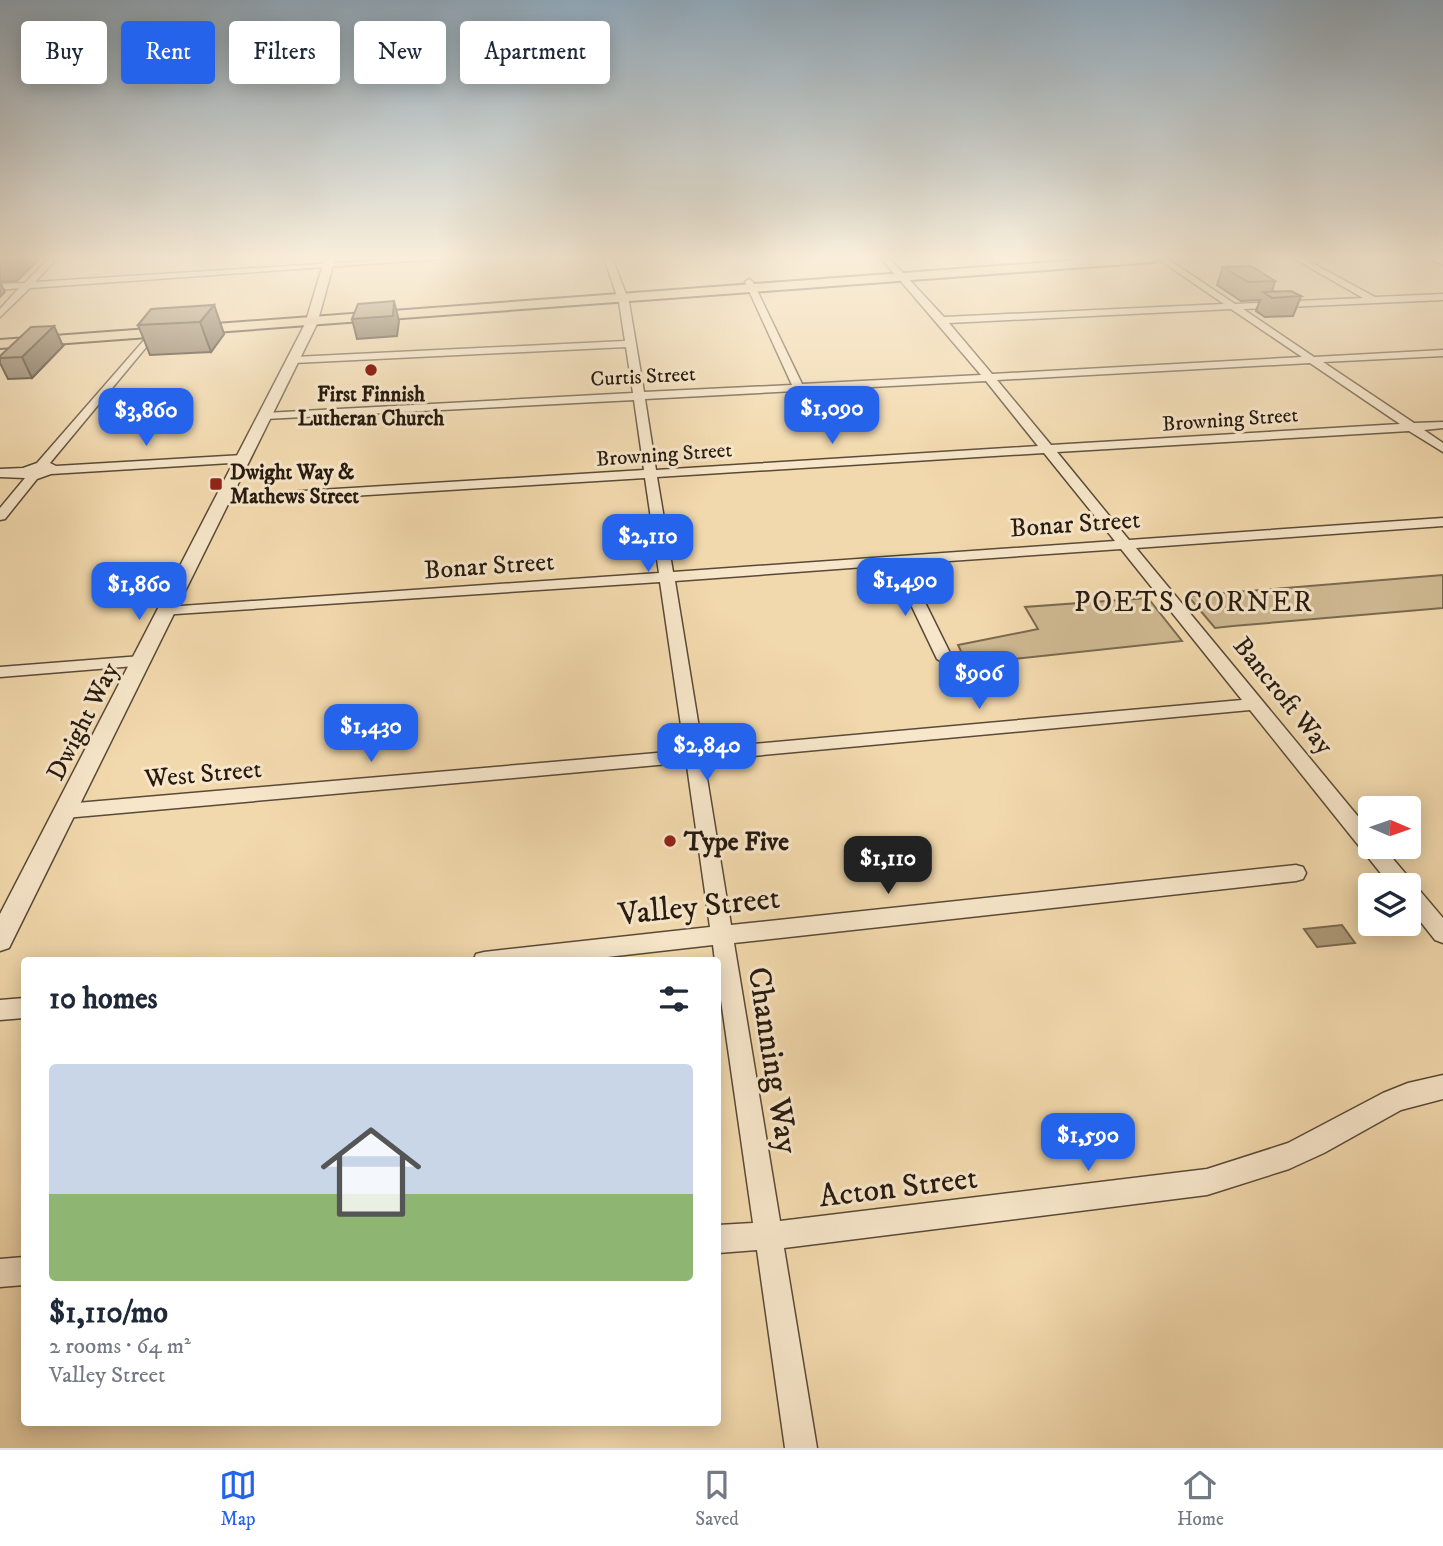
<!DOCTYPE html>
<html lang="en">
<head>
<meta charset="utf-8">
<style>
  :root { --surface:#fff; --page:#f6f6f7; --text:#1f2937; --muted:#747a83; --line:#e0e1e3; --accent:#2563eb }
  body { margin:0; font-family:"IM FELL DW Pica",serif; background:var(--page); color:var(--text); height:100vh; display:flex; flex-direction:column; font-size:26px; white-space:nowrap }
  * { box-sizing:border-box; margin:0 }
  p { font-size:23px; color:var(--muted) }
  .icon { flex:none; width:38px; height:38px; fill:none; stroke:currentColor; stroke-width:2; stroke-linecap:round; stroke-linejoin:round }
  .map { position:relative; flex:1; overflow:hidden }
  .drawer { position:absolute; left:21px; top:957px; width:700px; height:469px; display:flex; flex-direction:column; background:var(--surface); border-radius:7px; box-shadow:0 4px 18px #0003 }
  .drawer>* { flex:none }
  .guide { position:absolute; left:21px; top:21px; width:700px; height:63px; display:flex; gap:14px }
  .needle { width:46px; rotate:92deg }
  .controls { position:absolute; left:1358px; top:796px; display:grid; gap:14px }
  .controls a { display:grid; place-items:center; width:63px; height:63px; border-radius:7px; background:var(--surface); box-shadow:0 4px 18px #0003; font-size:35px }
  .price { position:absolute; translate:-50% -60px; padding:0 16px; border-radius:14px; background:var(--accent); color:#fff; font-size:23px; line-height:46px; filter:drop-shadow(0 2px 4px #0008) }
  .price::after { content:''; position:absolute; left:50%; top:42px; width:21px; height:16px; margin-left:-10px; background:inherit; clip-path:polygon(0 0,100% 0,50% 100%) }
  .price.selected { background:#222; color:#fff }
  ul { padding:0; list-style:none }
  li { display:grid; align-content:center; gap:14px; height:371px; padding:0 28px }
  li span { display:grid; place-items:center; height:217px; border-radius:7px; color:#555 }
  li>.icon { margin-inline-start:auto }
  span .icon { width:126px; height:126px; fill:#fffc; stroke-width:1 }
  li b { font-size:30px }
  h2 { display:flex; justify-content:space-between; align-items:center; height:84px; padding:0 28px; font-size:30px }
  .chip { padding:0 24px; border-radius:7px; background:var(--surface); box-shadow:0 4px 18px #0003; font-size:24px; line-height:63px }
  .chip.selected { background:var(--accent); color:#fff }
  .tabs { display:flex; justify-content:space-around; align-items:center; height:98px; border-top:2px solid var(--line); background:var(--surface); font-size:19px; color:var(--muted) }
  .tabs a { display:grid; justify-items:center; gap:4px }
  .tabs .selected { color:var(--accent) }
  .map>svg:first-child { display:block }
</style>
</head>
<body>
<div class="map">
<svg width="1443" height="1448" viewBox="0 0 1443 1448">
  <rect width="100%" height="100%" fill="#f2d9ad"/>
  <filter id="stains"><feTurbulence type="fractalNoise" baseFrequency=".00286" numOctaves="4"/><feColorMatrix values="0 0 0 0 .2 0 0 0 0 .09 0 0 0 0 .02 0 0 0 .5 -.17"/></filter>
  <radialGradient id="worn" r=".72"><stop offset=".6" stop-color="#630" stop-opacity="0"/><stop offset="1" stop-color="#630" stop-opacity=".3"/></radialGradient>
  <g fill="#cfb992" stroke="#7a6a51" stroke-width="2">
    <path d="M1443 575V608L1233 626 1215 628 1188 596Z"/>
    <path d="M1148 598 1182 641 967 664 958 645 1038 629 1025 607Z"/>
  </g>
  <path fill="#ad9878" stroke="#77664e" stroke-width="2" d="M1342 925 1355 943 1317 947 1304 929Z"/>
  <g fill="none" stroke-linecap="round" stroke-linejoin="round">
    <defs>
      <g id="minor">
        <path d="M49 258H57L35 282 415 258H453L30 288 0 317V309L19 288 0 290V284L25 283Z"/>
        <path d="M604 258H612L629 302 644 392 792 385 745 282 749 279 753 282 802 384 981 375 881 258H889L944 317 1224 304 1157 258H1166L1235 304 1363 298 1293 258H1303L1375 297 1443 294V300L1243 309 1314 357 1443 350V356L1323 362 1414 423 1443 422V428L1424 430 1443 443V452L1409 431 1057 452 1129 540 1443 518V526L1136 548 1370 831V847H1383L1443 918V943L1435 940 1409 907V886H1391L1250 710 709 760 700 754 709 748 1242 700 1121 549 906 564 953 659 945 664 937 659 892 565 675 581 702 746 693 752 684 746 660 582 161 615 158 612 161 609 166 607 659 573 645 478 222 504 215 500 222 496 644 470 634 400 265 419 259 416 265 413 633 393 626 347 294 363 289 360 294 357 625 341 619 302ZM1231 309 1302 357 992 374 949 323ZM1310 363 1400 424 1051 445 997 380ZM986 381 1038 446 656 470 645 399ZM1044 453 1115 541 673 572 657 477Z"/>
        <path d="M1430 258 1443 259V264L1431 260Z"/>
        <path d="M159 323 164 326 162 328 50 463 56 466 243 455 249 459 247 462 51 474 37 479 5 519 0 520V508L25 478 0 477V469L23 468 37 463Z"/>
        <path d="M141 656 147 657 149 661 147 665 0 677V667Z"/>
        <path d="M680 751 689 757 680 763 65 818 58 816 55 811 58 806 65 804Z"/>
        <path d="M696 760 705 766 731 925 1296 865 1303 867 1306 873 1303 879 1296 881 734 943 780 1221 1207 1169 1288 1143 1383 1093 1408 1083 1443 1075V1099L1401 1110 1324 1153 1289 1169 1207 1195 784 1248 817 1448H785L757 1250 718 1253V1225L753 1223 718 979V961H715L713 945 572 961H473L476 954 484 952 710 927 687 766Z"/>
        <path d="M24 998V1018L0 1020V1000Z"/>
        <path d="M24 1257V1285L0 1287V1259Z"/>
      </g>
      <path id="tertiary" d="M325 258H335L317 324 9 948 0 951V914L305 324Z"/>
      <path id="primary" d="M1106 258H1159L1153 262 0 348V340Z"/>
    </defs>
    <use href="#minor" stroke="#594a37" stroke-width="3"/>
    <use href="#tertiary" stroke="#594a37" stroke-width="3"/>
    <use href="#primary" stroke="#261a10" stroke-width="4"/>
    <use href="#minor" fill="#f7e6ca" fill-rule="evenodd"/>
    <use href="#tertiary" fill="#f7e6ca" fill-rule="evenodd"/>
    <use href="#primary" fill="#f2d9ad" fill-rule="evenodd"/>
  </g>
  <g fill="#7c6c54" stroke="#261a10" stroke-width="2">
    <path d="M1223 267 1275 281 1272 291 1301 296 1293 316 1265 317 1256 311 1260 300 1241 301 1217 285Z"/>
    <path d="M214 305 224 334 211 352 150 355 138 325Z"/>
    <path d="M63 346 32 378 8 379 0 363V356Z"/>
  </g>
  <g fill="#655845" stroke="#261a10" stroke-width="2">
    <path d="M10 258H40L17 281 0 282V261Z"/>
    <path d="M0 282 5 292 0 297Z"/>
    <path d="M394 301 399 321 397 336 357 339 352 319Z"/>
    <path d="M214 305 224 334 211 352 200 322Z"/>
    <path d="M54 326 63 346 32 378 22 357Z"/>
  </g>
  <g fill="#907d62" stroke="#261a10" stroke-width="2">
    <path d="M0 258H10L8 260 0 261Z"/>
    <path d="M1251 266 1275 281 1248 282 1223 267Z"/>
    <path d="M1291 291 1301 296 1272 298 1263 292Z"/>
    <path d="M394 301 393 316 352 319 358 304Z"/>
    <path d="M214 305 200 322 138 325 151 309Z"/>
    <path d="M54 326 22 357 0 358V356L31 327Z"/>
  </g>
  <linearGradient id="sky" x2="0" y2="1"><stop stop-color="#90a9bb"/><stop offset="0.56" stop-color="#f9eeda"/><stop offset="1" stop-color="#f9eeda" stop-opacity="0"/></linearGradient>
  <rect width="1443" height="460" fill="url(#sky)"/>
  <g fill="#8f2418" stroke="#f7e6ca" stroke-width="2.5">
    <circle cx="371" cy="370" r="7"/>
    <rect x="209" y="477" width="14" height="14" rx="3.5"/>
    <circle cx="670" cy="841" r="7"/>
  </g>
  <g text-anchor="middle" stroke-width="6" stroke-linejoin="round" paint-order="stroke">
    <g font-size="21" fill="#261a10" stroke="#f7e6ca">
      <text transform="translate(643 376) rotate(-3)" y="7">Curtis Street</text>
      <text transform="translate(1230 419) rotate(-4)" y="7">Browning Street</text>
      <text transform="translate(664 454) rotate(-4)" y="7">Browning Street</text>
    </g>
    <g font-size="21" font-weight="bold" fill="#261a10" stroke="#f7e6ca">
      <text x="371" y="401">First Finnish<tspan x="371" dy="24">Lutheran Church</tspan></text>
      <text x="230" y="479" text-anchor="start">Dwight Way &amp;<tspan x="230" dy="24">Mathews Street</tspan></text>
    </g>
    <g font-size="26" fill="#261a10" stroke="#f7e6ca">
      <text transform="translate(1075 523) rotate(-4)" y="9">Bonar Street</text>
      <text transform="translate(489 565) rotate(-4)" y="9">Bonar Street</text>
      <text transform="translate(1284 695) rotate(51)" y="9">Bancroft Way</text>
      <text transform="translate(82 721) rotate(-63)" y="9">Dwight Way</text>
      <text transform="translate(203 773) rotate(-5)" y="9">West Street</text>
    </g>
    <g font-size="26" font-weight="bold" fill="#261a10" stroke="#f7e6ca" text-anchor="start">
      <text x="684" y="850">Type Five</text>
    </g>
    <g font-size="28" letter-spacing="2" fill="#261a10" stroke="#f7e6ca">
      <text x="1194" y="611">POETS CORNER</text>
    </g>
    <g font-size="32" fill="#261a10" stroke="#f7e6ca">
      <text transform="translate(699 905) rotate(-6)" y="11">Valley Street</text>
      <text transform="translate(774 1060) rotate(81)" y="11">Channing Way</text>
      <text transform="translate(898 1186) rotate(-7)" y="11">Acton Street</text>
    </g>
  </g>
  <rect width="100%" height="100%" filter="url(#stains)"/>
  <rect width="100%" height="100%" fill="url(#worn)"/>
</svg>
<div class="controls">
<a><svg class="needle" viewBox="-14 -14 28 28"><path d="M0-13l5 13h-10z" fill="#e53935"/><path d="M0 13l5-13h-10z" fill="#747a83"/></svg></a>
<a><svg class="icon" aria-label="layers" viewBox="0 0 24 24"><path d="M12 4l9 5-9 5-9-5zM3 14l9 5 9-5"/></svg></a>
</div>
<b class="price" style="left:832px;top:446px">$1,090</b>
<b class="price" style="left:146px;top:448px">$3,860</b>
<b class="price" style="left:648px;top:574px">$2,110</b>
<b class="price" style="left:905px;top:618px">$1,490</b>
<b class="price" style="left:139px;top:622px">$1,860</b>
<b class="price" style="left:979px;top:711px">$906</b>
<b class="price" style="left:371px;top:764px">$1,430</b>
<b class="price" style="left:707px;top:783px">$2,840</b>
<b class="price selected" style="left:888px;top:896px">$1,110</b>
<b class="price" style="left:1088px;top:1173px">$1,590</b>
<div class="guide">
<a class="chip">Buy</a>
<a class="chip selected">Rent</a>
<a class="chip">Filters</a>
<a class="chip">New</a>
<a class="chip">Apartment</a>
</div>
<section class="drawer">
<h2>10 homes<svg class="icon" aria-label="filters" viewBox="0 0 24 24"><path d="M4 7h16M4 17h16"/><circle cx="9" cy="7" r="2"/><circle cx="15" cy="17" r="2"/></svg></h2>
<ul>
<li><span style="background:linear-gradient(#c9d6e8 60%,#8fb573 0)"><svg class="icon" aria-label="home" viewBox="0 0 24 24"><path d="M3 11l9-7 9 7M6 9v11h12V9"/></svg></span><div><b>$1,110/mo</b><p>2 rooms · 64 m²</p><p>Valley Street</p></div></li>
</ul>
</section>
</div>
<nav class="tabs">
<a class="selected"><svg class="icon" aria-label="map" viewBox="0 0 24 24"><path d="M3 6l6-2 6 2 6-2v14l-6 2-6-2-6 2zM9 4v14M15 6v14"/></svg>Map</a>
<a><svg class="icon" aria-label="saved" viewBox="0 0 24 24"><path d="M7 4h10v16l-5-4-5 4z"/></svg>Saved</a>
<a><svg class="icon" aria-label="home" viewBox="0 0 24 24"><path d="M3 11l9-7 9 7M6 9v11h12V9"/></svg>Home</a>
</nav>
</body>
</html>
